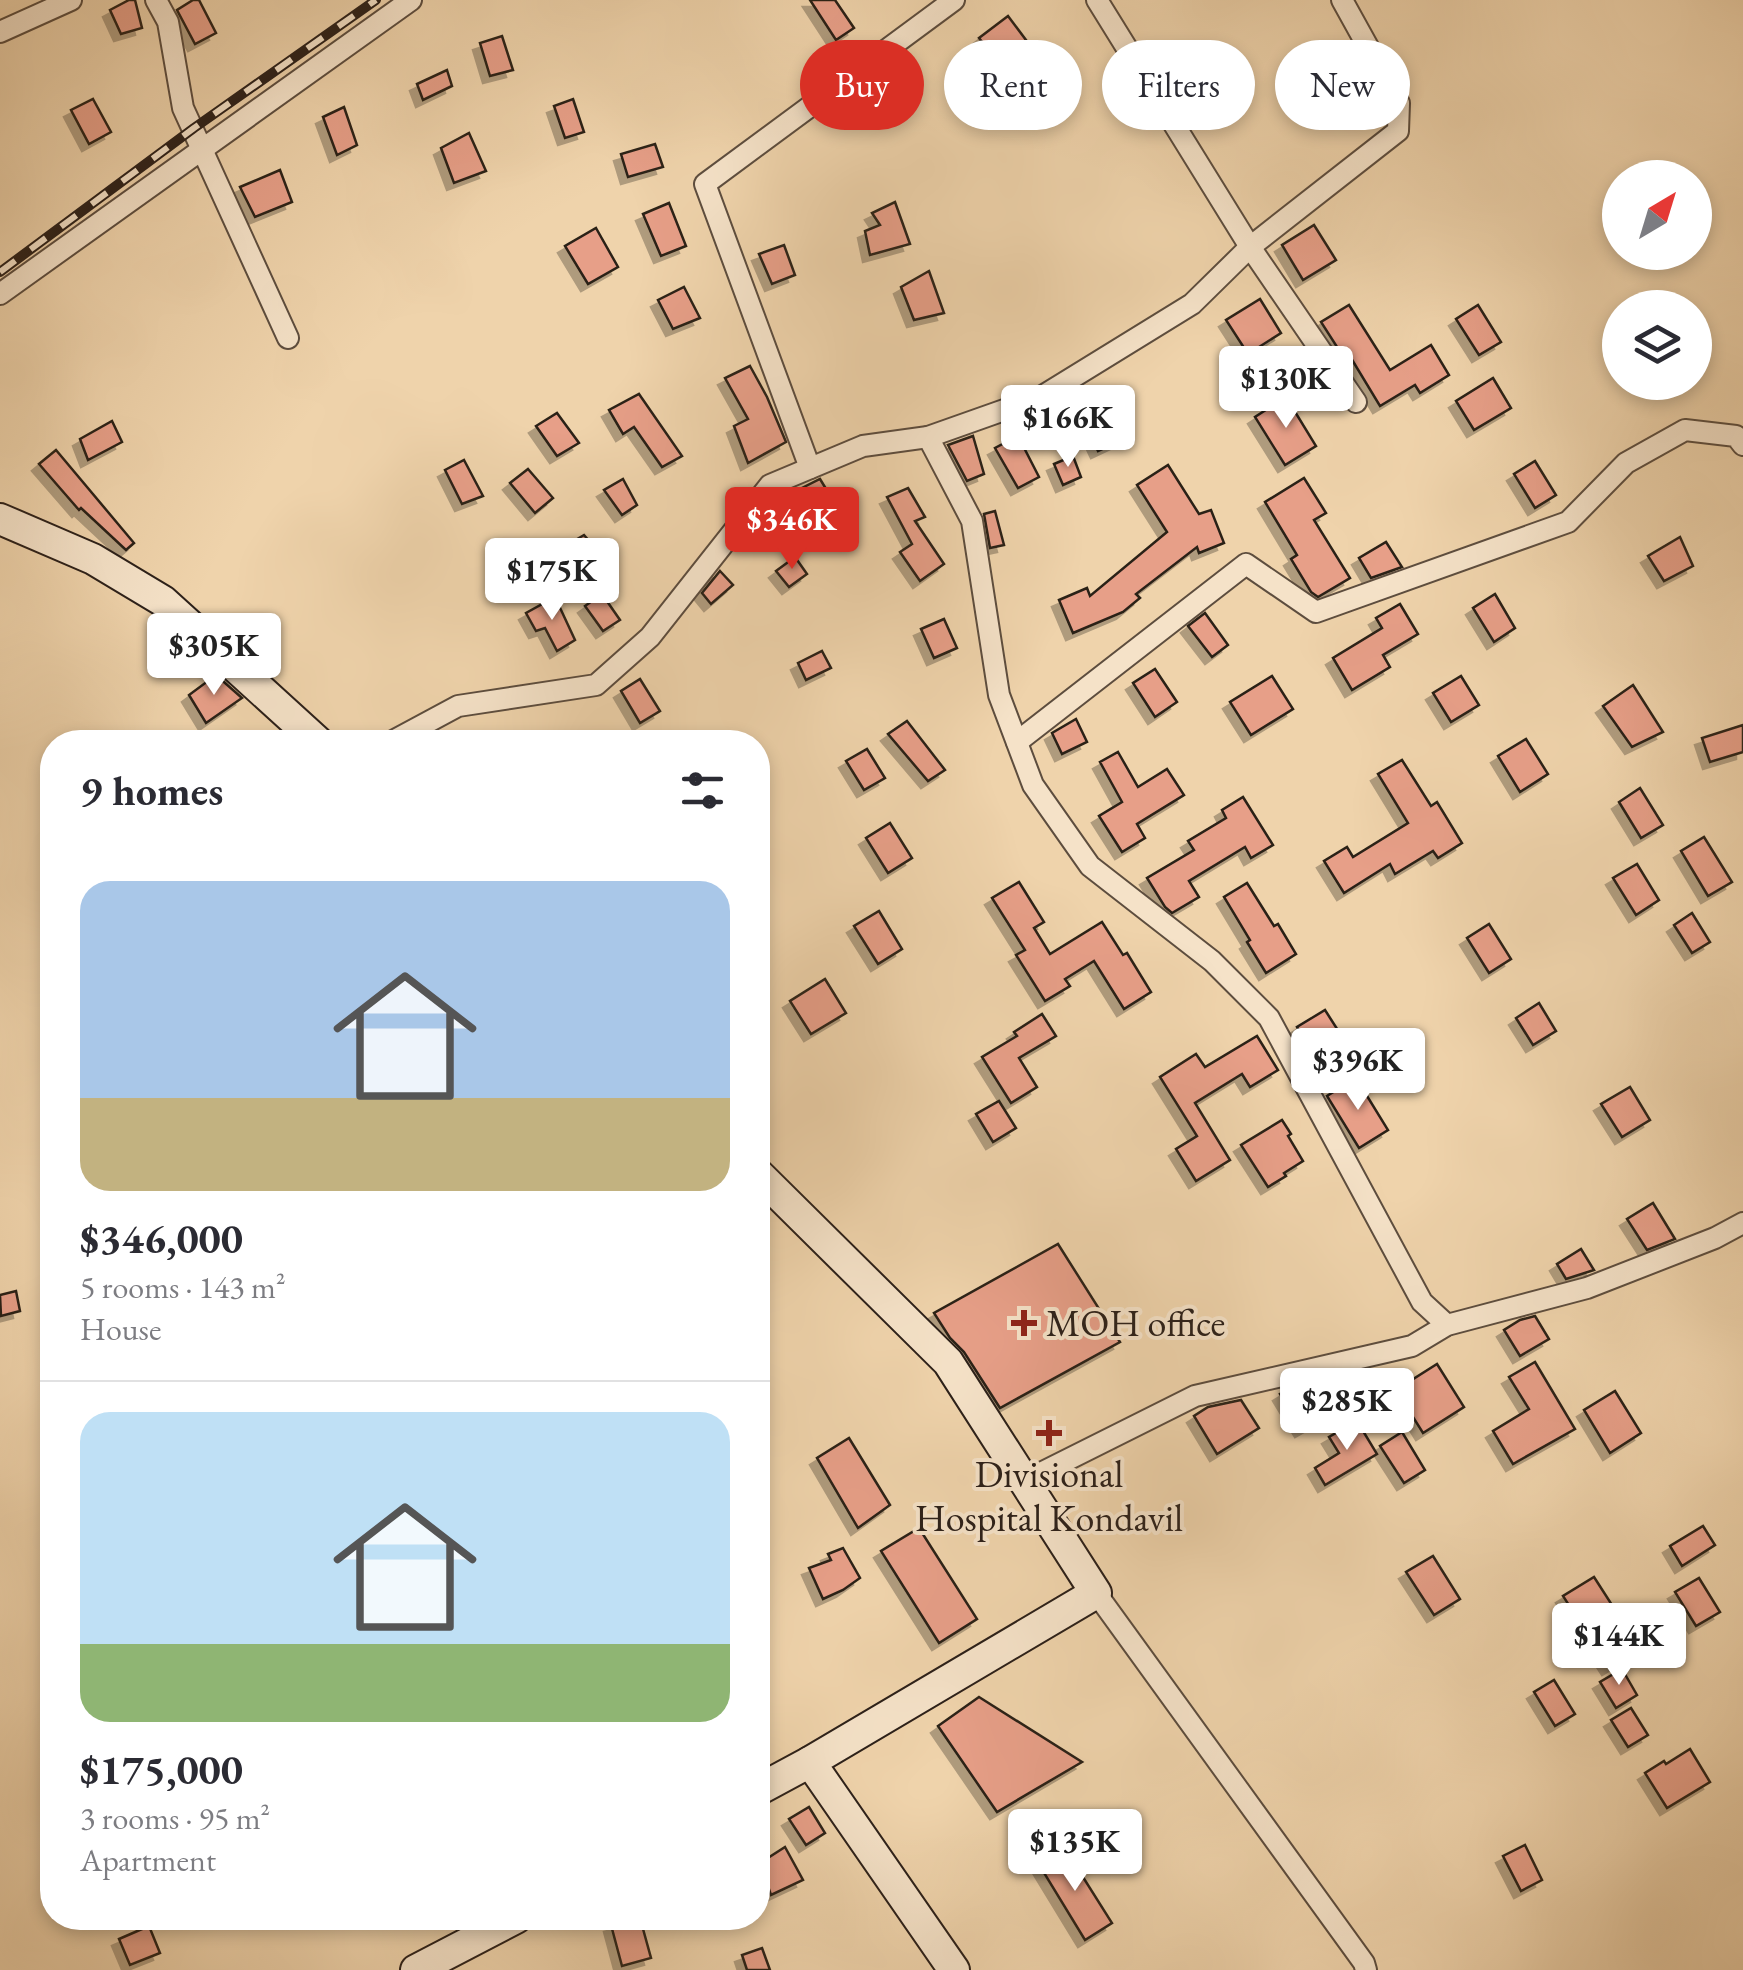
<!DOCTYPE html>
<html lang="en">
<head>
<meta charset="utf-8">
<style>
  :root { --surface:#fff; --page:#f2f2f3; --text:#2b2b33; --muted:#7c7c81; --line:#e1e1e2; --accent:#d93025 }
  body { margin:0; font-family:"EB Garamond",serif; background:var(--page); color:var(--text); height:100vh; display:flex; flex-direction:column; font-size:38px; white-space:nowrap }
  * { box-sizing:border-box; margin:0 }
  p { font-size:32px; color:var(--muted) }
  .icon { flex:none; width:55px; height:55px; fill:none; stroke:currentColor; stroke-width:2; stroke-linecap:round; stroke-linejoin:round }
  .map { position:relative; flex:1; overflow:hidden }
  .drawer { position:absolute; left:40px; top:730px; width:730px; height:1200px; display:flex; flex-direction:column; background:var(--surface); border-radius:40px; box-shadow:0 5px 15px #0003 }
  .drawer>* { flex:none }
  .guide { position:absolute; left:800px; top:40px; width:792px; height:90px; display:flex; gap:20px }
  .needle { width:65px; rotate:38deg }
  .fabs { position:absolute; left:1602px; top:160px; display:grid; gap:20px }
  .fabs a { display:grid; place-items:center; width:110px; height:110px; border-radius:50%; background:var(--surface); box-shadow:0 5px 15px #0003; font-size:50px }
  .price { position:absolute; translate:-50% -85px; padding:0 22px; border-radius:10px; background:#fff; color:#222; font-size:32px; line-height:65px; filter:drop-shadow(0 2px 5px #0008) }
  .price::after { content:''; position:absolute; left:50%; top:60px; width:30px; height:22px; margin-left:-15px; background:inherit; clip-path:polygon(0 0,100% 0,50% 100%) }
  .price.current { background:var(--accent); color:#fff }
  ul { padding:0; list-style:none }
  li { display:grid; align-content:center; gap:20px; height:530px; padding:0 40px }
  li+li { border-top:2px solid var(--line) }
  li span { display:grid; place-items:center; height:310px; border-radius:30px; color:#555 }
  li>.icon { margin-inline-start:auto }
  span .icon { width:180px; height:180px; fill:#fffc; stroke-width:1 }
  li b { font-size:42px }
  h2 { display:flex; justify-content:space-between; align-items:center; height:120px; padding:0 40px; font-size:42px }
  .chip { padding:0 35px; border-radius:45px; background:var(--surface); box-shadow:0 5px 15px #0003; font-size:35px; line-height:90px }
  .chip.current { background:var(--accent); color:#fff }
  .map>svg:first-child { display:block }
</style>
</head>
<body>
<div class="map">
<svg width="1743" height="1970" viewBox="0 0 1743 1970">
  <defs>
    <filter id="shadow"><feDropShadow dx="-7" dy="7" stdDeviation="0" flood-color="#0004"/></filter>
  </defs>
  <rect width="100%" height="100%" fill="#efd3ab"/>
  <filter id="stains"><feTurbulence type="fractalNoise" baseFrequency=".002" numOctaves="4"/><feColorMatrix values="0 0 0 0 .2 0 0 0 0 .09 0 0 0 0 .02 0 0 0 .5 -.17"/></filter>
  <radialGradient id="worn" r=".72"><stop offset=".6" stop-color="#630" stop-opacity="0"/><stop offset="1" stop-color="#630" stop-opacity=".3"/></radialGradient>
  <g fill="#e79f88" stroke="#2c2019" stroke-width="2.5" filter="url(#shadow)">
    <path d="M129 0H135L142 28 121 34 110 10Z"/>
    <path d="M193 0H199L216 33 195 44 177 10Z"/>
    <path d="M810 0H835L854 28 836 40Z"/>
    <path d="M1008 16 1026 40 997 60 979 38Z"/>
    <path d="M502 36 513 70 490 76 480 43Z"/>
    <path d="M447 70 452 86 423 100 417 84Z"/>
    <path d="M93 99 111 132 89 144 71 110Z"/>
    <path d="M573 99 584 132 565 138 554 106Z"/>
    <path d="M344 107 357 145 337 155 323 117Z"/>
    <path d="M469 133 486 171 454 183 441 148Z"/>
    <path d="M655 144 663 167 628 177 621 154Z"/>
    <path d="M280 170 292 202 255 217 240 187Z"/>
    <path d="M895 202 910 244 870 255 865 231 880 225 872 213Z"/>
    <path d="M669 203 686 246 661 256 643 214Z"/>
    <path d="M1314 225 1336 260 1303 280 1282 245Z"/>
    <path d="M596 228 618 267 588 284 565 246Z"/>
    <path d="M784 245 795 275 772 284 759 254Z"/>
    <path d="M929 271 944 313 914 320 901 287Z"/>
    <path d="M684 287 700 318 673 329 658 300Z"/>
    <path d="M1260 299 1281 333 1248 354 1226 320Z"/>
    <path d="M1349 305 1390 370 1431 345 1449 375 1420 393 1415 385 1380 406 1351 358 1346 361 1321 322Z"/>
    <path d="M1478 305 1501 342 1479 355 1456 319Z"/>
    <path d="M750 366 767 397 786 442 748 463 734 426 748 419 725 378Z"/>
    <path d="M1493 378 1511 408 1474 430 1456 401Z"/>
    <path d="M1107 392 1128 437 1098 451 1077 406Z"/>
    <path d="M639 394 682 456 662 467 634 427 623 434 609 410Z"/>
    <path d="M1286 397 1316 446 1285 465 1255 417Z"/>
    <path d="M557 413 579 443 557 456 536 426Z"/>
    <path d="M112 421 122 442 88 460 80 439Z"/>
    <path d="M973 436 984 474 967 481 948 445Z"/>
    <path d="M1018 436 1039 477 1018 488 995 448Z"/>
    <path d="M56 450 134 543 126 550 81 508 79 510 39 464Z"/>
    <path d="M1073 456 1081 477 1063 485 1054 464Z"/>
    <path d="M464 460 483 496 462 504 445 470Z"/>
    <path d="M1535 461 1556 495 1535 508 1514 474Z"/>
    <path d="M1168 465 1199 514 1211 510 1224 543 1199 553 1197 547 1136 594 1140 598 1123 612 1073 633 1059 600 1087 588 1090 596 1167 532 1137 485Z"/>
    <path d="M528 469 553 498 535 513 510 483Z"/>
    <path d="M1304 478 1326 513 1314 520 1350 578 1318 597 1311 592 1291 559 1297 555 1265 502Z"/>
    <path d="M623 479 637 505 622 515 604 490Z"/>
    <path d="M820 479 845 520 820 532 798 490Z"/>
    <path d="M908 488 925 517 915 521 944 564 920 581 900 552 912 544 887 497Z"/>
    <path d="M995 511 1004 545 990 548 984 514Z"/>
    <path d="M584 535 603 557 576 574 562 548Z"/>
    <path d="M1680 537 1693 566 1664 581 1648 556Z"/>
    <path d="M1386 542 1402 567 1371 578 1359 558Z"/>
    <path d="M795 557 807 574 789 587 776 571Z"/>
    <path d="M720 571 733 585 711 604 702 593Z"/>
    <path d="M602 594 620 620 603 631 585 606Z"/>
    <path d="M1495 594 1515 628 1494 642 1473 608Z"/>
    <path d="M555 597 575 640 557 651 545 628 536 631 526 613Z"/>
    <path d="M1400 604 1418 634 1383 655 1390 667 1352 690 1333 658 1382 628 1376 618Z"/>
    <path d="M1205 613 1228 645 1212 657 1188 626Z"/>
    <path d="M944 619 957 648 934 658 921 629Z"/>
    <path d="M822 651 831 668 806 680 798 663Z"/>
    <path d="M1155 669 1177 702 1155 717 1133 683Z"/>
    <path d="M216 675 242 698 206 723 189 695Z"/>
    <path d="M1272 676 1293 709 1251 735 1230 702Z"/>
    <path d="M1461 676 1479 705 1451 722 1433 693Z"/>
    <path d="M640 679 660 711 640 723 621 691Z"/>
    <path d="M1633 685 1663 732 1632 747 1603 706Z"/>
    <path d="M1076 719 1087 742 1062 754 1052 733Z"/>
    <path d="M907 721 945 770 928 781 888 734Z"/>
    <path d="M1743 725V752L1710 762 1702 738Z"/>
    <path d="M1526 739 1548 774 1520 792 1498 756Z"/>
    <path d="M867 749 885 778 864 790 846 761Z"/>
    <path d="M1118 752 1138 787 1167 769 1184 795 1137 824 1145 838 1122 852 1099 816 1122 802 1100 762Z"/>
    <path d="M1402 760 1431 806 1437 802 1462 843 1438 858 1433 851 1395 874 1390 864 1344 893 1324 861 1347 847 1353 857 1408 823 1378 774Z"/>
    <path d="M1640 788 1663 825 1641 838 1619 802Z"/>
    <path d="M1243 797 1273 845 1251 858 1245 847 1189 881 1199 897 1172 913 1165 907 1147 878 1194 850 1188 841 1226 818 1222 810Z"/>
    <path d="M890 823 912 858 888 873 866 838Z"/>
    <path d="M1704 837 1732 882 1708 896 1681 851Z"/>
    <path d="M1637 864 1659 900 1636 915 1613 878Z"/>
    <path d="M1019 882 1044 922 1034 928 1050 954 1102 922 1123 955 1127 953 1151 992 1124 1009 1094 961 1065 979 1070 986 1045 1001 1016 955 1025 950 992 898Z"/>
    <path d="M1247 883 1274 926 1278 924 1296 954 1266 973 1247 942 1250 940 1224 897Z"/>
    <path d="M879 911 902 949 878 964 854 926Z"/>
    <path d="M1692 913 1710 942 1692 953 1674 925Z"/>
    <path d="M1489 924 1511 959 1489 973 1467 938Z"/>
    <path d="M825 979 846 1013 811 1034 790 1001Z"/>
    <path d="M1539 1003 1556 1031 1533 1045 1516 1018Z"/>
    <path d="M1325 1010 1348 1046 1319 1064 1297 1027Z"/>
    <path d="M1042 1014 1056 1036 1019 1058 1037 1087 1011 1103 982 1057 1017 1036 1014 1032Z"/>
    <path d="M1257 1036 1278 1070 1250 1087 1242 1074 1195 1103 1230 1160 1196 1181 1176 1149 1197 1136 1160 1077 1196 1054 1205 1067Z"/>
    <path d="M1356 1078 1388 1130 1359 1148 1327 1096Z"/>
    <path d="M1630 1087 1650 1120 1622 1137 1601 1104Z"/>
    <path d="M999 1101 1016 1128 993 1142 976 1114Z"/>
    <path d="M1282 1120 1291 1134 1288 1136 1303 1161 1284 1173 1286 1176 1268 1187 1241 1145Z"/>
    <path d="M1653 1203 1675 1239 1647 1250 1627 1219Z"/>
    <path d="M1058 1244 1120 1342 1000 1408 964 1352 950 1338 934 1313Z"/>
    <path d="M1581 1249 1594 1270 1566 1279 1557 1264Z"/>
    <path d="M16 1291 20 1311 1 1316 0 1295Z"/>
    <path d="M1535 1316 1549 1339 1520 1356 1504 1330 1520 1320Z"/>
    <path d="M1535 1362 1575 1429 1513 1464 1493 1431 1529 1409 1509 1377Z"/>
    <path d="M1437 1364 1464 1407 1423 1433 1396 1390Z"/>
    <path d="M1308 1384 1328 1415 1302 1430 1280 1394 1290 1388Z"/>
    <path d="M1615 1391 1641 1433 1610 1453 1584 1410Z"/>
    <path d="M1241 1400 1259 1428 1217 1454 1194 1416 1208 1407Z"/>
    <path d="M1357 1421 1377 1454 1325 1485 1315 1468 1339 1453 1329 1437Z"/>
    <path d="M1402 1432 1425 1470 1404 1483 1380 1446Z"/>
    <path d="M849 1438 890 1505 858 1528 817 1458Z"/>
    <path d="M1703 1526 1715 1545 1682 1566 1670 1546Z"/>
    <path d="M919 1528 977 1619 939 1643 881 1551Z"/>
    <path d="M843 1548 860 1578 843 1590 823 1599 809 1568 831 1560 828 1554Z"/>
    <path d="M1433 1556 1460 1599 1434 1615 1406 1572Z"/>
    <path d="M1594 1577 1612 1605 1608 1607 1635 1652 1609 1668 1563 1596Z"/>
    <path d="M1699 1578 1720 1612 1696 1626 1675 1592Z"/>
    <path d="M1622 1669 1637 1695 1616 1708 1600 1682Z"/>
    <path d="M1554 1680 1575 1714 1555 1726 1534 1692Z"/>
    <path d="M979 1697 1082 1762 997 1812 938 1726Z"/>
    <path d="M1631 1708 1648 1735 1628 1747 1611 1720Z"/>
    <path d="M1690 1749 1710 1782 1667 1808 1645 1773 1664 1761 1666 1764Z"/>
    <path d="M809 1807 825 1833 806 1845 789 1819Z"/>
    <path d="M1525 1845 1542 1880 1521 1891 1503 1856Z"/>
    <path d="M785 1847 803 1880 771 1895 760 1863Z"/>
    <path d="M1064 1847 1112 1923 1085 1940 1038 1863Z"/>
    <path d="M640 1918 651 1958 622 1966 611 1925Z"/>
    <path d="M149 1926 160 1953 130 1965 119 1939Z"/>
    <path d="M762 1948 770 1970H747L742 1955Z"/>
  </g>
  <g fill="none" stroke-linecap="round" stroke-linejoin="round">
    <defs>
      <g id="street">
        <path d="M156 0 168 22 183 108 288 338"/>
        <path d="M1097 0 1250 247 1356 402"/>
        <path d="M0 32 71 0"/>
        <path d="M0 294 411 0"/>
        <path d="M928 437 972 521 999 695 1033 785 1090 866 1212 961 1269 1018 1422 1302 1447 1325"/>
        <path d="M810 468 705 184 954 0"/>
        <path d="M391 742 458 706 596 685 650 637 770 485 863 446 928 437 1041 397 1192 304 1250 247 1398 131 1399 103 1342 0"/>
        <path d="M1017 742 1246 564 1316 612 1568 522 1626 463 1685 430 1736 436 1743 445"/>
        <path d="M1025 1481 1195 1396 1412 1346 1447 1325 1587 1288 1715 1238 1743 1223"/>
        <path d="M1096 1593 1364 1963 1366 1970"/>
      </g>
      <g id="secondary">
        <path d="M0 519 93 559 163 601 318 742"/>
        <path d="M758 1174 948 1362 1096 1593 810 1762 954 1970"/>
        <path d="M758 1790 810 1762"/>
        <path d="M416 1970 516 1918"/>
      </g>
    </defs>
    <use href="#street" stroke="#5d4d3e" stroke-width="24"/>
    <use href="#secondary" stroke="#2c2019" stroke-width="34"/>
    <use href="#street" stroke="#f5e2c8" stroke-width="20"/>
    <use href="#secondary" stroke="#f5e2c8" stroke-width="30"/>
    <defs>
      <path id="rail" d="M0 272 194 128 376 0"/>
    </defs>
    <use href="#rail" stroke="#2c2019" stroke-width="10"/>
    <use href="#rail" stroke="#f5e2c8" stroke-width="6" stroke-dasharray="19" stroke-linecap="butt"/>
  </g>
  <g fill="#8f2418" stroke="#f5e2c8" stroke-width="4">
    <path d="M1019 1308h10v10h10v10h-10v10h-10v-10h-10v-10h10z"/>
    <path d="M1044 1418h10v10h10v10h-10v10h-10v-10h-10v-10h10z"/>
  </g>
  <g text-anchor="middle" stroke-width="8" stroke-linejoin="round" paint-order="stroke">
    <g font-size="38" fill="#2c2019" stroke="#f5e2c8" text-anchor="start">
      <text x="1046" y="1336">MOH office</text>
      <text x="1049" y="1487" text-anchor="middle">Divisional<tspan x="1049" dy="44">Hospital Kondavil</tspan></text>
    </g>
  </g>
  <rect width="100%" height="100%" filter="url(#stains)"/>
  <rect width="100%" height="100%" fill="url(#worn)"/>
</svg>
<div class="fabs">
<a><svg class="needle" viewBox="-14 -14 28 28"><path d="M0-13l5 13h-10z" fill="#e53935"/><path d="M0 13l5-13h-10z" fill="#7c7c81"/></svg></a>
<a><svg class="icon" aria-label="layers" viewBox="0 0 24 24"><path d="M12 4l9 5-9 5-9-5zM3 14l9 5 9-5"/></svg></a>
</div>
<b class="price" style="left:1286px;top:431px">$130K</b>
<b class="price" style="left:1068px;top:470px">$166K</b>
<b class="price current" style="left:792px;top:572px">$346K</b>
<b class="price" style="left:552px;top:623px">$175K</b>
<b class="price" style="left:214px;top:698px">$305K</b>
<b class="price" style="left:1358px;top:1113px">$396K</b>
<b class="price" style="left:1347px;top:1453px">$285K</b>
<b class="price" style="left:1619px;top:1688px">$144K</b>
<b class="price" style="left:1075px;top:1894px">$135K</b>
<div class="guide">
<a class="chip current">Buy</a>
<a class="chip">Rent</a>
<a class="chip">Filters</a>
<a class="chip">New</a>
</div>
<section class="drawer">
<h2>9 homes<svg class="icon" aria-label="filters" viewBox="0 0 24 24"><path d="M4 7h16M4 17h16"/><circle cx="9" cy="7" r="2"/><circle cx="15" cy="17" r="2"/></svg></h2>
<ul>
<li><span style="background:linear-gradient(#a9c7e8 70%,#c2b280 0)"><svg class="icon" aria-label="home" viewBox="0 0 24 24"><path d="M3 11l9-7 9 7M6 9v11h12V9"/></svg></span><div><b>$346,000</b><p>5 rooms · 143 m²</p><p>House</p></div></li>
<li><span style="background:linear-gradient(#bfe0f5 75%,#8fb573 0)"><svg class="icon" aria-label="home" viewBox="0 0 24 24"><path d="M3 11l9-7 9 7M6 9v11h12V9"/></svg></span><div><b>$175,000</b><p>3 rooms · 95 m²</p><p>Apartment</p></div></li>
</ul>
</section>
</div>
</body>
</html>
